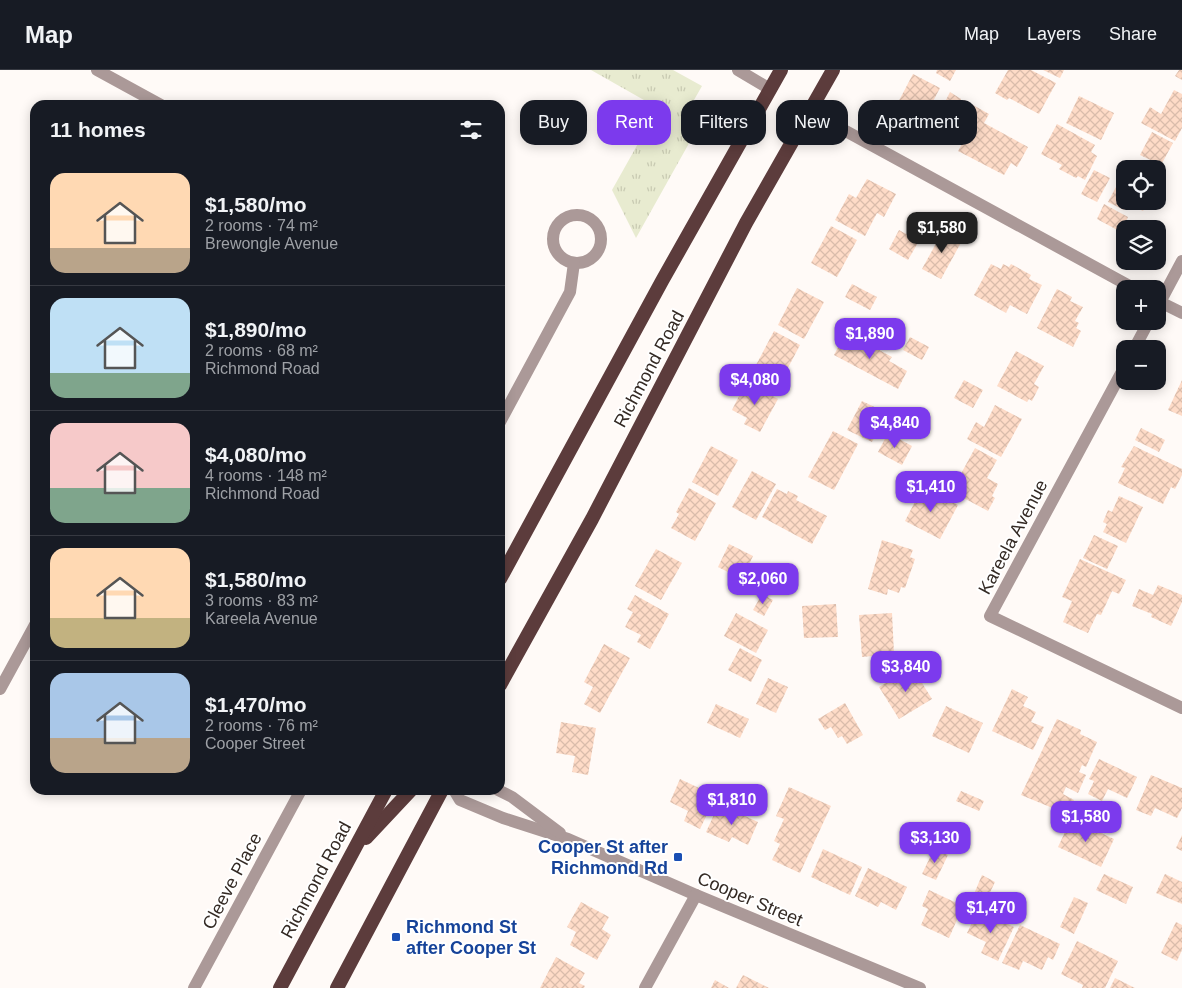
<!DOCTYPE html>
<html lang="en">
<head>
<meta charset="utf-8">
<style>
  :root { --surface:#171b24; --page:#242831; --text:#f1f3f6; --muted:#9ea1a6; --line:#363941; --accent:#7c3aed }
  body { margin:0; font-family:Helvetica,sans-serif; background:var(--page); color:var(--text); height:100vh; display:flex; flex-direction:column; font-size:19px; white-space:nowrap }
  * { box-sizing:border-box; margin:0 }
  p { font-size:16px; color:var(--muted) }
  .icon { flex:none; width:28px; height:28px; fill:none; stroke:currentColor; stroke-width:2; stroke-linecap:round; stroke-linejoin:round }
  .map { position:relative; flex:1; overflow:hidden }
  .details { position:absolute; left:30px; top:30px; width:475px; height:695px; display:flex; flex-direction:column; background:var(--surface); border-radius:15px; box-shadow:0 2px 12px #0003 }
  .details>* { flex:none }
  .guide { position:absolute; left:520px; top:30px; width:475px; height:45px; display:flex; gap:10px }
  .buttons { position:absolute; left:1116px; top:90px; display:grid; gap:10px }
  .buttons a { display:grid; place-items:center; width:50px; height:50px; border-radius:10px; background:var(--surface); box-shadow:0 2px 12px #0003; font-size:25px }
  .price { position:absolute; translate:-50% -42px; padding:0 11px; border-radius:10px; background:var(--accent); color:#fff; font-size:16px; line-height:32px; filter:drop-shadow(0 1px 2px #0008) }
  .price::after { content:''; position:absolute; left:50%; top:30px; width:15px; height:11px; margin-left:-8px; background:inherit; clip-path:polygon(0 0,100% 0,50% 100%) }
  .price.selected { background:#222; color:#fff }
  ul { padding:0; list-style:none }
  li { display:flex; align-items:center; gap:15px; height:125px; padding:0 20px }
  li+li { border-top:1px solid var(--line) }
  li span { display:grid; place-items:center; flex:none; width:140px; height:100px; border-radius:15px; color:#555 }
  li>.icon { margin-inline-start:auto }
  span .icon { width:60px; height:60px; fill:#fffc; stroke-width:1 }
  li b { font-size:21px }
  h2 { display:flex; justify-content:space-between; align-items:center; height:60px; padding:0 20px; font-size:21px }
  .tag { padding:0 18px; border-radius:15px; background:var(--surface); box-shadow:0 2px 12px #0003; font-size:18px; line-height:45px }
  .tag.selected { background:var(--accent); color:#fff }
  header { display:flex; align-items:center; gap:30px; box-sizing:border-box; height:70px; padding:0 25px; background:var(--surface); border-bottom:1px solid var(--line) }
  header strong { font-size:24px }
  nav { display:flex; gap:28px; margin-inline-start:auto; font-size:18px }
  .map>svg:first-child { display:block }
</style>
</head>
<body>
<header>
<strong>Map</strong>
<nav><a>Map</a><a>Layers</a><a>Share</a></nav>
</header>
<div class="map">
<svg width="1182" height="918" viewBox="0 0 1182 918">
  <defs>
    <pattern id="park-tufts" width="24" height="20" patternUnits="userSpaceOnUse" patternTransform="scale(1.25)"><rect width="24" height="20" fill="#e8ebd0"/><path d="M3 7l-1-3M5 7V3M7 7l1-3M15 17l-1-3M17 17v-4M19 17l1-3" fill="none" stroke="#c8cab2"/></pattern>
    <pattern id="building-cross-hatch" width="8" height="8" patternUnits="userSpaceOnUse" patternTransform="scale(1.25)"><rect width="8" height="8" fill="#fedbc7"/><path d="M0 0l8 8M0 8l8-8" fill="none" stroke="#dabcab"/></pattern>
  </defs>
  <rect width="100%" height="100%" fill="#fffaf7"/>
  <path fill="url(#park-tufts)" d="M591 0H673L702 16 682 51 697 59 636 168 612 120 658 38Z"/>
  <g fill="url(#building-cross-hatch)">
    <path d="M937 0H956L950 11 936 3Z"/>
    <path d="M1008 0H1031L1056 13 1039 44 1009 28 1007 30 995 23Z"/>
    <path d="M1043 0H1064L1060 8Z"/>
    <path d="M1179 0H1182V10L1175 6Z"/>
    <path d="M913 4 940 18 920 56 893 42Z"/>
    <path d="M1174 20 1182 24V58L1175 71 1141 53 1150 37 1161 44Z"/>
    <path d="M950 22 961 29 952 45 941 40Z"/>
    <path d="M1079 26 1114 43 1101 70 1066 53Z"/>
    <path d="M964 30 989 44 984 53 1028 77 1017 97 1011 93 1004 105 958 81 962 74 945 65Z"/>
    <path d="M1057 54 1095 75 1091 82 1097 86 1085 110 1078 106 1076 108 1059 99 1062 95 1041 84Z"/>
    <path d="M1152 62 1173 73 1161 95 1140 85Z"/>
    <path d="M1129 93 1139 99H1126Z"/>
    <path d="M1094 100 1110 108 1097 132 1081 124Z"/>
    <path d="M1125 100V131H1149L1143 141 1128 133 1124 140 1108 132Z"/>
    <path d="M1158 108 1166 113 1158 128Z"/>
    <path d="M867 109 896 124 884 147 877 143 865 166 835 150 849 124 856 128Z"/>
    <path d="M1104 134 1128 147 1121 162 1097 149Z"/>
    <path d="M831 156 857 170 837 207 811 193Z"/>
    <path d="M944 159 963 169 941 209 922 199Z"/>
    <path d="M899 160 919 171 908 190 889 179Z"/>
    <path d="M991 194 1001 199 1003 194 1009 197 1011 194 1031 205 1029 209 1042 215 1027 244 1010 235 1006 243 974 225Z"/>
    <path d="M852 214 877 227 870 240 845 227Z"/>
    <path d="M797 218 824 232 804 269 778 255Z"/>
    <path d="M1057 219 1072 227 1070 231 1083 237 1075 251 1079 253 1076 258 1081 261 1073 277 1037 258Z"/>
    <path d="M774 261 800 275 781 311 755 297Z"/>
    <path d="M846 262 892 287 889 291 907 301 898 319 834 285Z"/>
    <path d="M910 267 929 277 922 290 903 280Z"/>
    <path d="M1016 281 1044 296 1034 314 1039 317 1032 331 1029 329 1027 332 997 316Z"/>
    <path d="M964 310 983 320 973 338 954 328Z"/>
    <path d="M1182 310V346L1168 340Z"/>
    <path d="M746 312 778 329 760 362 744 354 747 348 732 340Z"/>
    <path d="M862 331 887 343 872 372 847 360Z"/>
    <path d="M995 335 1022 349 1001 387 967 369 976 352 984 357Z"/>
    <path d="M1141 358 1165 370 1159 382 1135 370Z"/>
    <path d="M833 361 858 374 834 420 808 407Z"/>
    <path d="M888 363 912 376 902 395 878 382Z"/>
    <path d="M711 376 738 390 718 426 692 412Z"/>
    <path d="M1134 376 1182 399V405L1175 419 1171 417 1163 434 1118 413 1125 398 1121 397Z"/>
    <path d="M975 378 997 390 987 408 998 414 992 426 995 428 988 441 943 417 949 407 957 411Z"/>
    <path d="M752 401 776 414 756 450 732 437Z"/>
    <path d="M923 416 958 435 940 469 905 451Z"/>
    <path d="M689 418 716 433 695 471 671 458 679 444 676 442Z"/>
    <path d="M777 419 787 424 788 421 798 426 796 430 827 446 812 474 762 447Z"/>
    <path d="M1119 426 1143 437 1126 473 1103 462 1107 454 1103 452 1108 440 1112 442Z"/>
    <path d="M1094 465 1118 476 1107 499 1083 488Z"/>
    <path d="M882 470 913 480 910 487 915 489 905 518 901 517 899 523 888 519 887 525 868 519Z"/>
    <path d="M729 474 753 486 742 509 718 497Z"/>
    <path d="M656 479 682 493 661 530 635 516Z"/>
    <path d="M1080 489 1126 510 1119 524 1112 521 1101 545 1097 544 1088 563 1063 552 1072 531 1062 527Z"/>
    <path d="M1158 515 1182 525V532L1171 556 1151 547 1152 544 1132 536 1139 519 1153 525Z"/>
    <path d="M762 524 773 530 764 546 753 540Z"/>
    <path d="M635 525 669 544 650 579 637 572 641 565 625 557 633 542 627 539Z"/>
    <path d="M836 534 838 567 804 568 802 536Z"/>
    <path d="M736 543 768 560 756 583 724 566Z"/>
    <path d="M892 543 894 584 862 587 859 545Z"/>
    <path d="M604 574 630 588 600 643 584 634 593 617 584 612Z"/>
    <path d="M740 578 762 590 751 612 728 600Z"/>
    <path d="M912 597 932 629 899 649 879 617Z"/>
    <path d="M768 608 788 617 776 643 756 634Z"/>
    <path d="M1012 619 1028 627 1023 636 1036 642 1031 652 1044 657 1033 680 992 661Z"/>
    <path d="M845 633 863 665 847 674 842 666 838 668 831 657 825 660 818 649Z"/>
    <path d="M716 634 749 649 740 668 707 653Z"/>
    <path d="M946 636 983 653 969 683 932 666Z"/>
    <path d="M1057 649 1081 660 1080 664 1097 672 1086 697 1082 695 1079 702 1086 705 1078 723 1066 717 1063 724 1074 730 1067 744 1021 725Z"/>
    <path d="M561 652 596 658 588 705 572 702 575 686 556 683Z"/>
    <path d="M1099 689 1137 707 1127 728 1108 719 1102 731 1088 724 1094 711 1089 709Z"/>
    <path d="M1151 705 1182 718V738L1177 748 1155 738 1151 746 1136 740Z"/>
    <path d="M680 709 716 726 700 759 684 751 688 741 670 732Z"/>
    <path d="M789 717 831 736 800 803 772 790 780 774 774 771 784 749 776 746Z"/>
    <path d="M961 721 984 731 979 741 956 731Z"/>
    <path d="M719 734 758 752 748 775 732 767 729 772 706 762Z"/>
    <path d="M1071 749 1114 769 1101 797 1058 777Z"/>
    <path d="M1182 765V781L1176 778Z"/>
    <path d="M823 779 862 797 850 825 811 807Z"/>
    <path d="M934 779 948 785 936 810 922 804Z"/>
    <path d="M868 798 907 817 896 840 881 832 878 837 855 826Z"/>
    <path d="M1104 804 1133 817 1126 834 1096 820Z"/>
    <path d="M1165 804 1182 812V834L1156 823Z"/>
    <path d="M982 805 995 812 983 837 971 831Z"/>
    <path d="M929 820 963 836 949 868 921 855 928 839 922 836Z"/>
    <path d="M1074 827 1088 833 1074 864 1060 857Z"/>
    <path d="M581 832 609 847 602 859 611 865 597 890 570 875 576 862 567 857Z"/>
    <path d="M978 840 1014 857 998 891 981 883 986 872 967 863Z"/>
    <path d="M1176 852 1182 855V880L1177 891 1161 883Z"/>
    <path d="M1020 855 1060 874 1053 890 1048 887 1042 900 1023 891 1019 900 1002 893Z"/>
    <path d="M1077 871 1118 891 1105 918H1082L1083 915 1061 904Z"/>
    <path d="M556 887 585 903 579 913 585 916 584 918H540Z"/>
    <path d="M743 905 769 918H736Z"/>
    <path d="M1115 908 1135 918H1110Z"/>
    <path d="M715 910 729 918H711Z"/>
  </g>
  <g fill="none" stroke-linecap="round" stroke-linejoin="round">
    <g stroke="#ab9998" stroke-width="12">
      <path d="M97 0 161 35"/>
      <path d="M738 0 770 19"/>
      <path d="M809 41 1135 219"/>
      <circle cx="577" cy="169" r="24"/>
      <path d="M1158 231 1182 243"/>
      <path d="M1158 236 1182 191"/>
      <path d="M1134 279 1149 251"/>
      <path d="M1125 296 990 546 1182 638"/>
      <path d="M500 352 570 222 574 193"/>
      <path d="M0 619 35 555"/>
      <path d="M454 720 460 730 503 748 568 769 696 825 920 918"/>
      <path d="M498 720 512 727 560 763"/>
      <path d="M194 918 301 720"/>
      <path d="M645 918 696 825"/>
    </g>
    <g stroke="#5c3c3c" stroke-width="14">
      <path d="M500 509 662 211 781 0"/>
      <path d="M500 615 592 449 746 153 833 0"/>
      <path d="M366 768 411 720"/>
      <path d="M280 918 386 720"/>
      <path d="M337 918 442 720"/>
    </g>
  </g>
  <g fill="#1a4fb4" stroke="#fff" stroke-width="2">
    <rect x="673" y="782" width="10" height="10" rx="2.5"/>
    <rect x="391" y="862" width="10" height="10" rx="2.5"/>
  </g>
  <g text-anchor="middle" stroke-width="4" stroke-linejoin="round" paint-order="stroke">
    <g font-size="18" fill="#342a24" stroke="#fff">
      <text transform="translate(649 299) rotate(-62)" y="6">Richmond Road</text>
      <text transform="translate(1013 467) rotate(-62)" y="6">Kareela Avenue</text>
      <text transform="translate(316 810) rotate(-62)" y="6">Richmond Road</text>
      <text transform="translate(232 811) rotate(-62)" y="6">Cleeve Place</text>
      <text transform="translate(750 829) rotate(23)" y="6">Cooper Street</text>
    </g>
    <g font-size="18" font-weight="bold" fill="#164399" stroke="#fff" text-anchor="end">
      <text x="668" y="783">Cooper St after<tspan x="668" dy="21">Richmond Rd</tspan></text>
      <text x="406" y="863" text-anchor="start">Richmond St<tspan x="406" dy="21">after Cooper St</tspan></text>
    </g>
  </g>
</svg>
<div class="buttons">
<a><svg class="icon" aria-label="locate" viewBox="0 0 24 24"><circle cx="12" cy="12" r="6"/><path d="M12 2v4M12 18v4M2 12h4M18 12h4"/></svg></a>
<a><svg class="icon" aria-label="layers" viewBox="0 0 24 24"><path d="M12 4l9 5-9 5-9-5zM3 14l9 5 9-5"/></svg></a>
<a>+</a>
<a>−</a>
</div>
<b class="price selected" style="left:942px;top:184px">$1,580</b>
<b class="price" style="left:870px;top:290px">$1,890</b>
<b class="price" style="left:755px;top:336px">$4,080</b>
<b class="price" style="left:895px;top:379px">$4,840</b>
<b class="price" style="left:931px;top:443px">$1,410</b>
<b class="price" style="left:763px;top:535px">$2,060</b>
<b class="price" style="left:906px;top:623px">$3,840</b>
<b class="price" style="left:732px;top:756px">$1,810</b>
<b class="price" style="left:1086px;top:773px">$1,580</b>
<b class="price" style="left:935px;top:794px">$3,130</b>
<b class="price" style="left:991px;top:864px">$1,470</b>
<div class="guide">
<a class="tag">Buy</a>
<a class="tag selected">Rent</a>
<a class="tag">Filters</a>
<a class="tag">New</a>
<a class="tag">Apartment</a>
</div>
<section class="details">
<h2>11 homes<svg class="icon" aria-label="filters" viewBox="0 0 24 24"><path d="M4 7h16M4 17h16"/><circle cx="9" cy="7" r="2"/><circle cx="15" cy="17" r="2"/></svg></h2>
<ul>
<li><span style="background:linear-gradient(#ffd9b3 75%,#b9a48a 0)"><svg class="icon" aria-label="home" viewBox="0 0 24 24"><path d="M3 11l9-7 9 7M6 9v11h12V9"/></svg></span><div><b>$1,580/mo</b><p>2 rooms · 74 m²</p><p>Brewongle Avenue</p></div></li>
<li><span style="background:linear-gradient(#bfe0f5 75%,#7fa58c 0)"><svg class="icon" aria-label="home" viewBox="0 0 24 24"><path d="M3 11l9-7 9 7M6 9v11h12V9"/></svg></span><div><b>$1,890/mo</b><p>2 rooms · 68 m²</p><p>Richmond Road</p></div></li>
<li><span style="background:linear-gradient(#f6c9c9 65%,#7fa58c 0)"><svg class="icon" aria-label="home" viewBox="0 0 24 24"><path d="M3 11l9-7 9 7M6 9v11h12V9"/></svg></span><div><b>$4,080/mo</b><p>4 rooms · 148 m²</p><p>Richmond Road</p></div></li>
<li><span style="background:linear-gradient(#ffd9b3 70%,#c2b280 0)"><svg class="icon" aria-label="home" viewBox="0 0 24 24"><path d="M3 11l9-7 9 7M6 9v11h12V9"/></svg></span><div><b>$1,580/mo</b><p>3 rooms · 83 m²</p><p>Kareela Avenue</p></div></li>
<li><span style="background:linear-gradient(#a9c7e8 65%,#b9a48a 0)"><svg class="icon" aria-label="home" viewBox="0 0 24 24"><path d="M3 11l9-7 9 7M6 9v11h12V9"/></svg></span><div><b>$1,470/mo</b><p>2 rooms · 76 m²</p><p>Cooper Street</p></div></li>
</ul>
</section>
</div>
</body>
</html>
